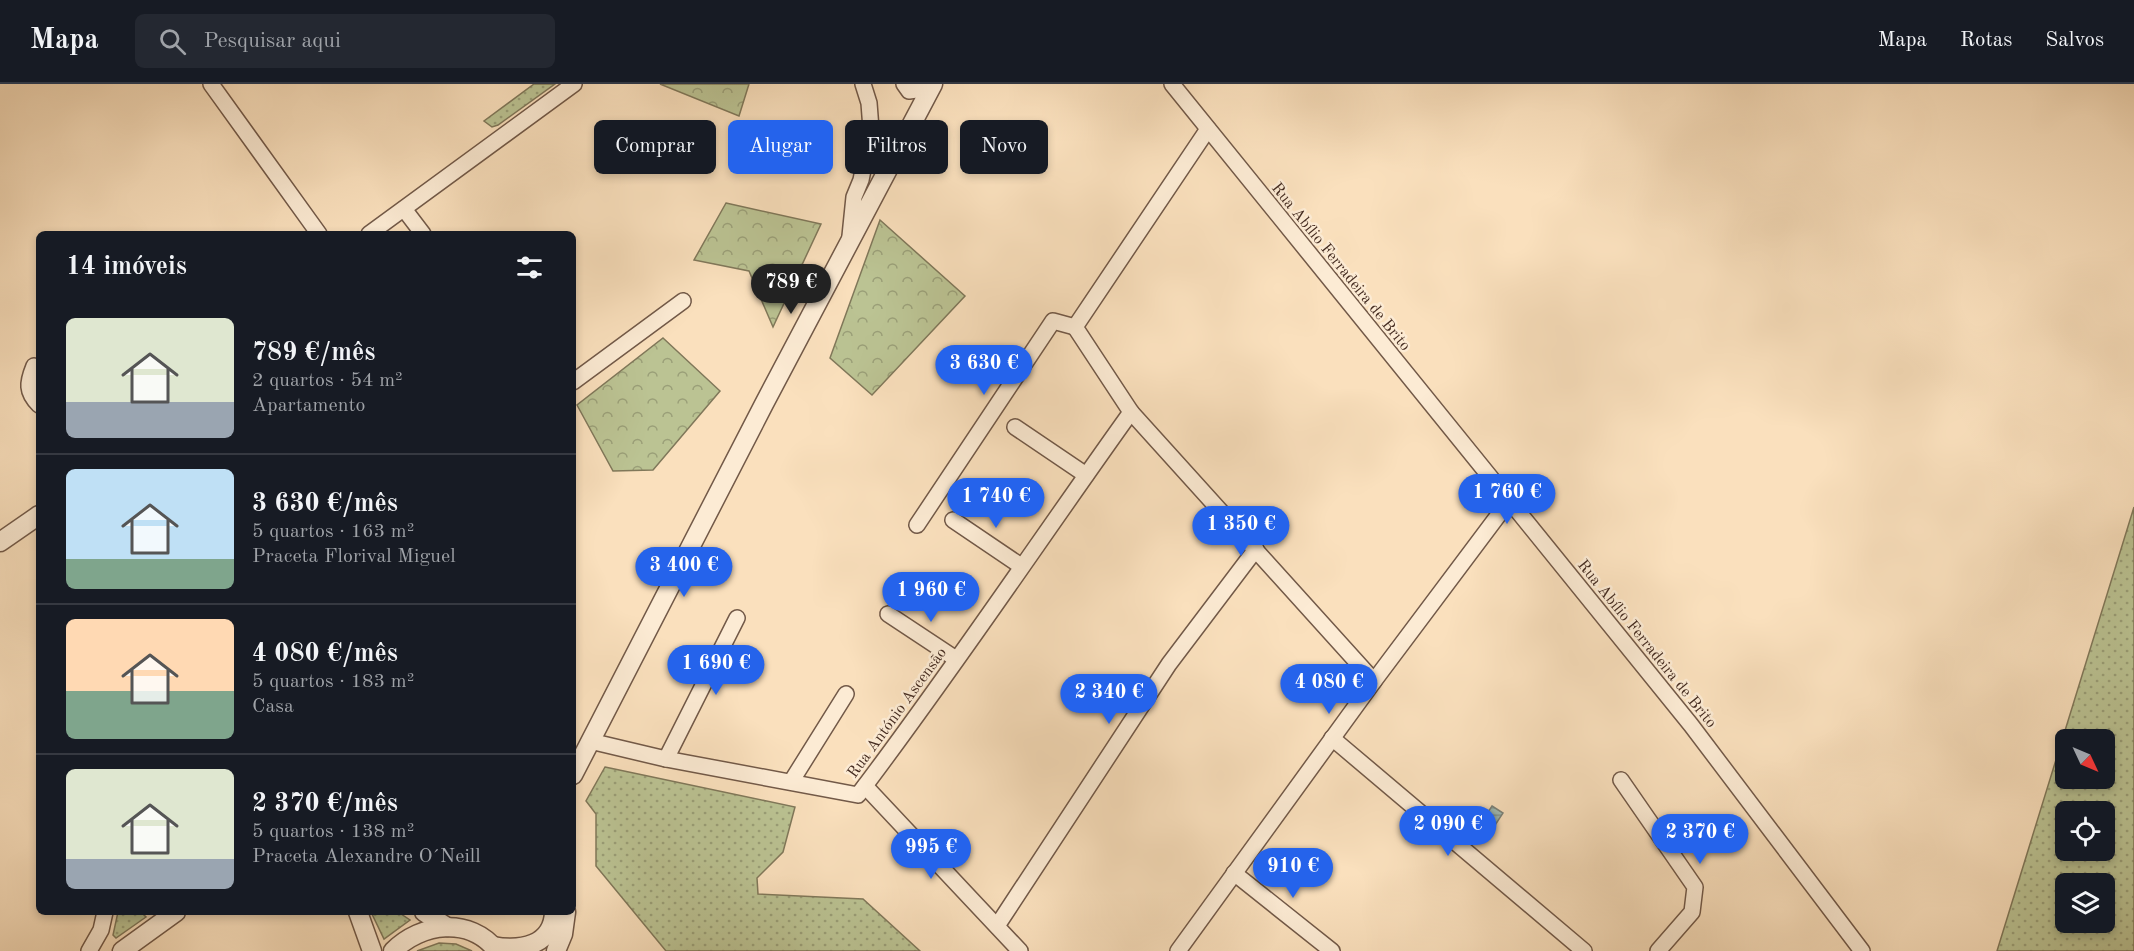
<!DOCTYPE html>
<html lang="pt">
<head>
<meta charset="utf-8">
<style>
  :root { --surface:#171b24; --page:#242831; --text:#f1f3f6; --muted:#9ea1a6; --line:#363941; --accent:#2563eb }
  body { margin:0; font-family:"Old Standard TT",serif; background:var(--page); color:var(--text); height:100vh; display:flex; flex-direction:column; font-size:22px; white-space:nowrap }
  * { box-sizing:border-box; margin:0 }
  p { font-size:20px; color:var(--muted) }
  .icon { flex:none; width:33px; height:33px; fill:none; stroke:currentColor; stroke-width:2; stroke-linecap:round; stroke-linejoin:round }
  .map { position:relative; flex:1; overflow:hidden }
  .panel { position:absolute; left:36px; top:147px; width:540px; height:684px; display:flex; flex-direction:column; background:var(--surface); border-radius:9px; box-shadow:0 3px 9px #0003 }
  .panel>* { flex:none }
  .banner { position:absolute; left:594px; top:36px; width:570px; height:54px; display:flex; gap:12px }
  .needle { width:39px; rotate:134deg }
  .buttons { position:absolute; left:2055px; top:645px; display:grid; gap:12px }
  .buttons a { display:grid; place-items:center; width:60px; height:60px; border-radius:9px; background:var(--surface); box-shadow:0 3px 9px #0003; font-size:30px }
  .price { position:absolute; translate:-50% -51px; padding:0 14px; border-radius:21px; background:var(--accent); color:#fff; font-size:20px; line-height:39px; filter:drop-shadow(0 2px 3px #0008) }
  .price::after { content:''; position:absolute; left:50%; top:36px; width:18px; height:14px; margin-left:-9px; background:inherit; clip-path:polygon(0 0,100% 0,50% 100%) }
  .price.active { background:#222; color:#fff }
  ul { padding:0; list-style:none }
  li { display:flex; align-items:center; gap:18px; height:150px; padding:0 30px }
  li+li { border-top:2px solid var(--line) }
  li span { display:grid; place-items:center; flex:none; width:168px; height:120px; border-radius:9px; color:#555 }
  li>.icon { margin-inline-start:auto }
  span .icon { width:72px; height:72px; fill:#fffc; stroke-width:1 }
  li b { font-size:26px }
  h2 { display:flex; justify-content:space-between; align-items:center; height:72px; padding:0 30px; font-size:26px }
  .chip { padding:0 21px; border-radius:9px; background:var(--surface); box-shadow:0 3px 9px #0003; font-size:21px; line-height:54px }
  .chip.active { background:var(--accent); color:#fff }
  header { display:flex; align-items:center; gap:36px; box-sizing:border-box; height:84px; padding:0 30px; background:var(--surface); border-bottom:2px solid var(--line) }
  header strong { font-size:28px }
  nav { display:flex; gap:33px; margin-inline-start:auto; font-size:21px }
  .search { width:420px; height:54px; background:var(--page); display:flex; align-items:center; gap:15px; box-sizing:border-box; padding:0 21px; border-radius:9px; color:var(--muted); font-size:22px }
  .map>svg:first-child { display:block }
</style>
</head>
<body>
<header>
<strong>Mapa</strong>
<div class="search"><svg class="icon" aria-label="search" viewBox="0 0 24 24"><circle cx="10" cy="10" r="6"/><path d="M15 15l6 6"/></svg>Pesquisar aqui</div>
<nav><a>Mapa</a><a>Rotas</a><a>Salvos</a></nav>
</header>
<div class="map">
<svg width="2134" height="867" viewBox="0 0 2134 867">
  <defs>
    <pattern id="grass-dots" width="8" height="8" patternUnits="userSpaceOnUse" patternTransform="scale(1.5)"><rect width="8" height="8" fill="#bbc393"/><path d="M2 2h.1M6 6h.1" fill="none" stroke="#9a9f78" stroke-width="1.8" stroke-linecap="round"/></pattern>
    <pattern id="forest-crowns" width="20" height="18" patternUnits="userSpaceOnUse" patternTransform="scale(1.5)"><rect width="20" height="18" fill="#bbc393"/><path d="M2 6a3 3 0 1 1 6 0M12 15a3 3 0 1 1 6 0" fill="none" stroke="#9a9f78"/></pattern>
    <pattern id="water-rules" width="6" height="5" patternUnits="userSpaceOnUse" patternTransform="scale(1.5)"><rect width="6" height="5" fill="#9fbcb6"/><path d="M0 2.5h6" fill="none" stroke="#839994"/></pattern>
  </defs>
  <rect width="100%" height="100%" fill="#fae0bd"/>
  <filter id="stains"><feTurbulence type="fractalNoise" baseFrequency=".00333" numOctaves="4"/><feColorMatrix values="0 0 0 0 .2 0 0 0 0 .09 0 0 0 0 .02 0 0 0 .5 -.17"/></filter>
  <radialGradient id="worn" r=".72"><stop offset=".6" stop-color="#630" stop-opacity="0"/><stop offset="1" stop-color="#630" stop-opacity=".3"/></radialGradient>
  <g fill="url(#grass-dots)" stroke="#80785a" stroke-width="1.5" fill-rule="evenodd">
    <path d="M534 0H555L498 41 492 43 484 37Z"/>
    <path d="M2134 423V867H1997ZM2066 656H2104V694H2066ZM2066 728H2104V766H2066ZM2066 800H2104V838H2066Z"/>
    <path d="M605 683 795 723 783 768 757 794 758 810 863 815 920 867H666L596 782V730L586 717Z"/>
    <path d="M118 828H141L146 833 116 854 113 851Z"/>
    <path d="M371 828H398L410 836 384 855Z"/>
    <path d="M439 859 456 860 472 867H417Z"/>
  </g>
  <g fill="url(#forest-crowns)" stroke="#80785a" stroke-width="1.5">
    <path d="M660 0H749L739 32Z"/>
    <path d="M726 119 821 140 773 243 749 187 694 176Z"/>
    <path d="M880 136 965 212 872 311 830 274Z"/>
    <path d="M663 254 720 307 653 386 613 387 577 321Z"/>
  </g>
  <path fill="url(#water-rules)" stroke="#7b827a" stroke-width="1.5" d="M1492 722 1503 729 1490 749 1479 742Z"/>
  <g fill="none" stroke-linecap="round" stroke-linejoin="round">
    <defs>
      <g id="minor">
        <path d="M211 0 319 150"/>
        <path d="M904 0 909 7 931 4"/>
        <path d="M1172 0 1691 641 1862 867"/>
        <path d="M404 125 423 150"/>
        <path d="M369 150 574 0"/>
        <path d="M850 152 854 113 861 96 871 45 869 19 863 0"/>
        <path d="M34 282C27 299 26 308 39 321"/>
        <path d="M573 298 683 217"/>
        <path d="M1131 328 1374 597"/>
        <path d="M1015 343 1086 391"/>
        <path d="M953 436 1021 482"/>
        <path d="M917 441 1053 237 1075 243"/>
        <path d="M888 530 956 575"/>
        <path d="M1332 654 1584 867"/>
        <path d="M590 657 666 675 858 711C953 586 1040 455 1131 328L1075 243 1208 45"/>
        <path d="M666 675 737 534"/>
        <path d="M1621 696 1695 803 1692 828 1658 867"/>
        <path d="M791 698 846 610"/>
        <path d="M865 702 1020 867"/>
        <path d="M1234 789 1332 867"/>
        <path d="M997 842 1169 580 1256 465"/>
        <path d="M89 867 101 846 105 828"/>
        <path d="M1178 867 1374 597 1509 417"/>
      </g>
      <g id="tertiary">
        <path d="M0 458 39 431"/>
        <path d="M573 691 764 320 933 0"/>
        <path d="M358 828 372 867"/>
        <path d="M424 828 447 843"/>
        <path d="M493 862C520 867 553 862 554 828"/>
        <path d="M122 867 176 828"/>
        <path d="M393 867C421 839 470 832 497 867"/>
        <path d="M556 867 563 850 566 828"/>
      </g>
    </defs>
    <use href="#minor" stroke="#725948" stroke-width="18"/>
    <use href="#tertiary" stroke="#725948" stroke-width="21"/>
    <use href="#minor" stroke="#fcebd4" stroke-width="15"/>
    <use href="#tertiary" stroke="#fcebd4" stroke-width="18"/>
  </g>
  <g text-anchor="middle" stroke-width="5" stroke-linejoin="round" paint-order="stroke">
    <g font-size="16" fill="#452c21" stroke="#fcebd4">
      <text transform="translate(1342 182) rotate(51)" y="6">Rua Abílio Ferradeira de Brito</text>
      <text transform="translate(1648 559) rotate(51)" y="6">Rua Abílio Ferradeira de Brito</text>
      <text transform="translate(896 628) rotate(-54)" y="6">Rua António Ascensão</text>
    </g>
  </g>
  <rect width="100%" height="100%" filter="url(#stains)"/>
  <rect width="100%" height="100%" fill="url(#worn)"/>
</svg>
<div class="buttons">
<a><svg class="needle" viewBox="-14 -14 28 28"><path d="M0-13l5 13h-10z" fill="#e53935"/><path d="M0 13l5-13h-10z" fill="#9ea1a6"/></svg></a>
<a><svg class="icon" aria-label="locate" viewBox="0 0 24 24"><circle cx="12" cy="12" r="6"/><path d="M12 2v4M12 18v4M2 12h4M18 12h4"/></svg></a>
<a><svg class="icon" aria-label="layers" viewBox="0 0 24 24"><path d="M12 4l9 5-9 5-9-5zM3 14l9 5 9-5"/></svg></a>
</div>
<b class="price active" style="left:791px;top:231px">789 €</b>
<b class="price" style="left:984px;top:312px">3 630 €</b>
<b class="price" style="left:1507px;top:441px">1 760 €</b>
<b class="price" style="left:996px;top:445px">1 740 €</b>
<b class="price" style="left:1241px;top:473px">1 350 €</b>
<b class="price" style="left:684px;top:514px">3 400 €</b>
<b class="price" style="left:931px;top:539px">1 960 €</b>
<b class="price" style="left:716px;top:612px">1 690 €</b>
<b class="price" style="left:1329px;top:631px">4 080 €</b>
<b class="price" style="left:1109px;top:641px">2 340 €</b>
<b class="price" style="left:1448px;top:773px">2 090 €</b>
<b class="price" style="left:1700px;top:781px">2 370 €</b>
<b class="price" style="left:931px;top:796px">995 €</b>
<b class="price" style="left:1293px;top:815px">910 €</b>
<div class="banner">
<a class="chip">Comprar</a>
<a class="chip active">Alugar</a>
<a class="chip">Filtros</a>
<a class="chip">Novo</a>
</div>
<section class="panel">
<h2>14 imóveis<svg class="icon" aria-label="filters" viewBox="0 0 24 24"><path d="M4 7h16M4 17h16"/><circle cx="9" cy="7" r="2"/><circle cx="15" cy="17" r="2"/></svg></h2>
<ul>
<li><span style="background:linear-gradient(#dfe7d0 70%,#9aa5b1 0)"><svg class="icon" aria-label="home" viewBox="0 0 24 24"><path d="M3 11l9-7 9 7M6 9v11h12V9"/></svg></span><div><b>789 €/mês</b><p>2 quartos · 54 m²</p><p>Apartamento</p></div></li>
<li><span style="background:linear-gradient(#bfe0f5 75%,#7fa58c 0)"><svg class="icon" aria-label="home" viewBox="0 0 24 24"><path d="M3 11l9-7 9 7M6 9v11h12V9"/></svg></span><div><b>3 630 €/mês</b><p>5 quartos · 163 m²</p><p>Praceta Florival Miguel</p></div></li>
<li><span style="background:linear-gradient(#ffd9b3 60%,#7fa58c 0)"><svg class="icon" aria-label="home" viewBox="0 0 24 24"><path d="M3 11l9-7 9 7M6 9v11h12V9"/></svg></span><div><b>4 080 €/mês</b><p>5 quartos · 183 m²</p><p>Casa</p></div></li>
<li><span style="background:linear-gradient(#dfe7d0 75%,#9aa5b1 0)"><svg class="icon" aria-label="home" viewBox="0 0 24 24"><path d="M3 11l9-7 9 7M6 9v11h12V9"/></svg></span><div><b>2 370 €/mês</b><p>5 quartos · 138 m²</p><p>Praceta Alexandre O´Neill</p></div></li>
</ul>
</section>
</div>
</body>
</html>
